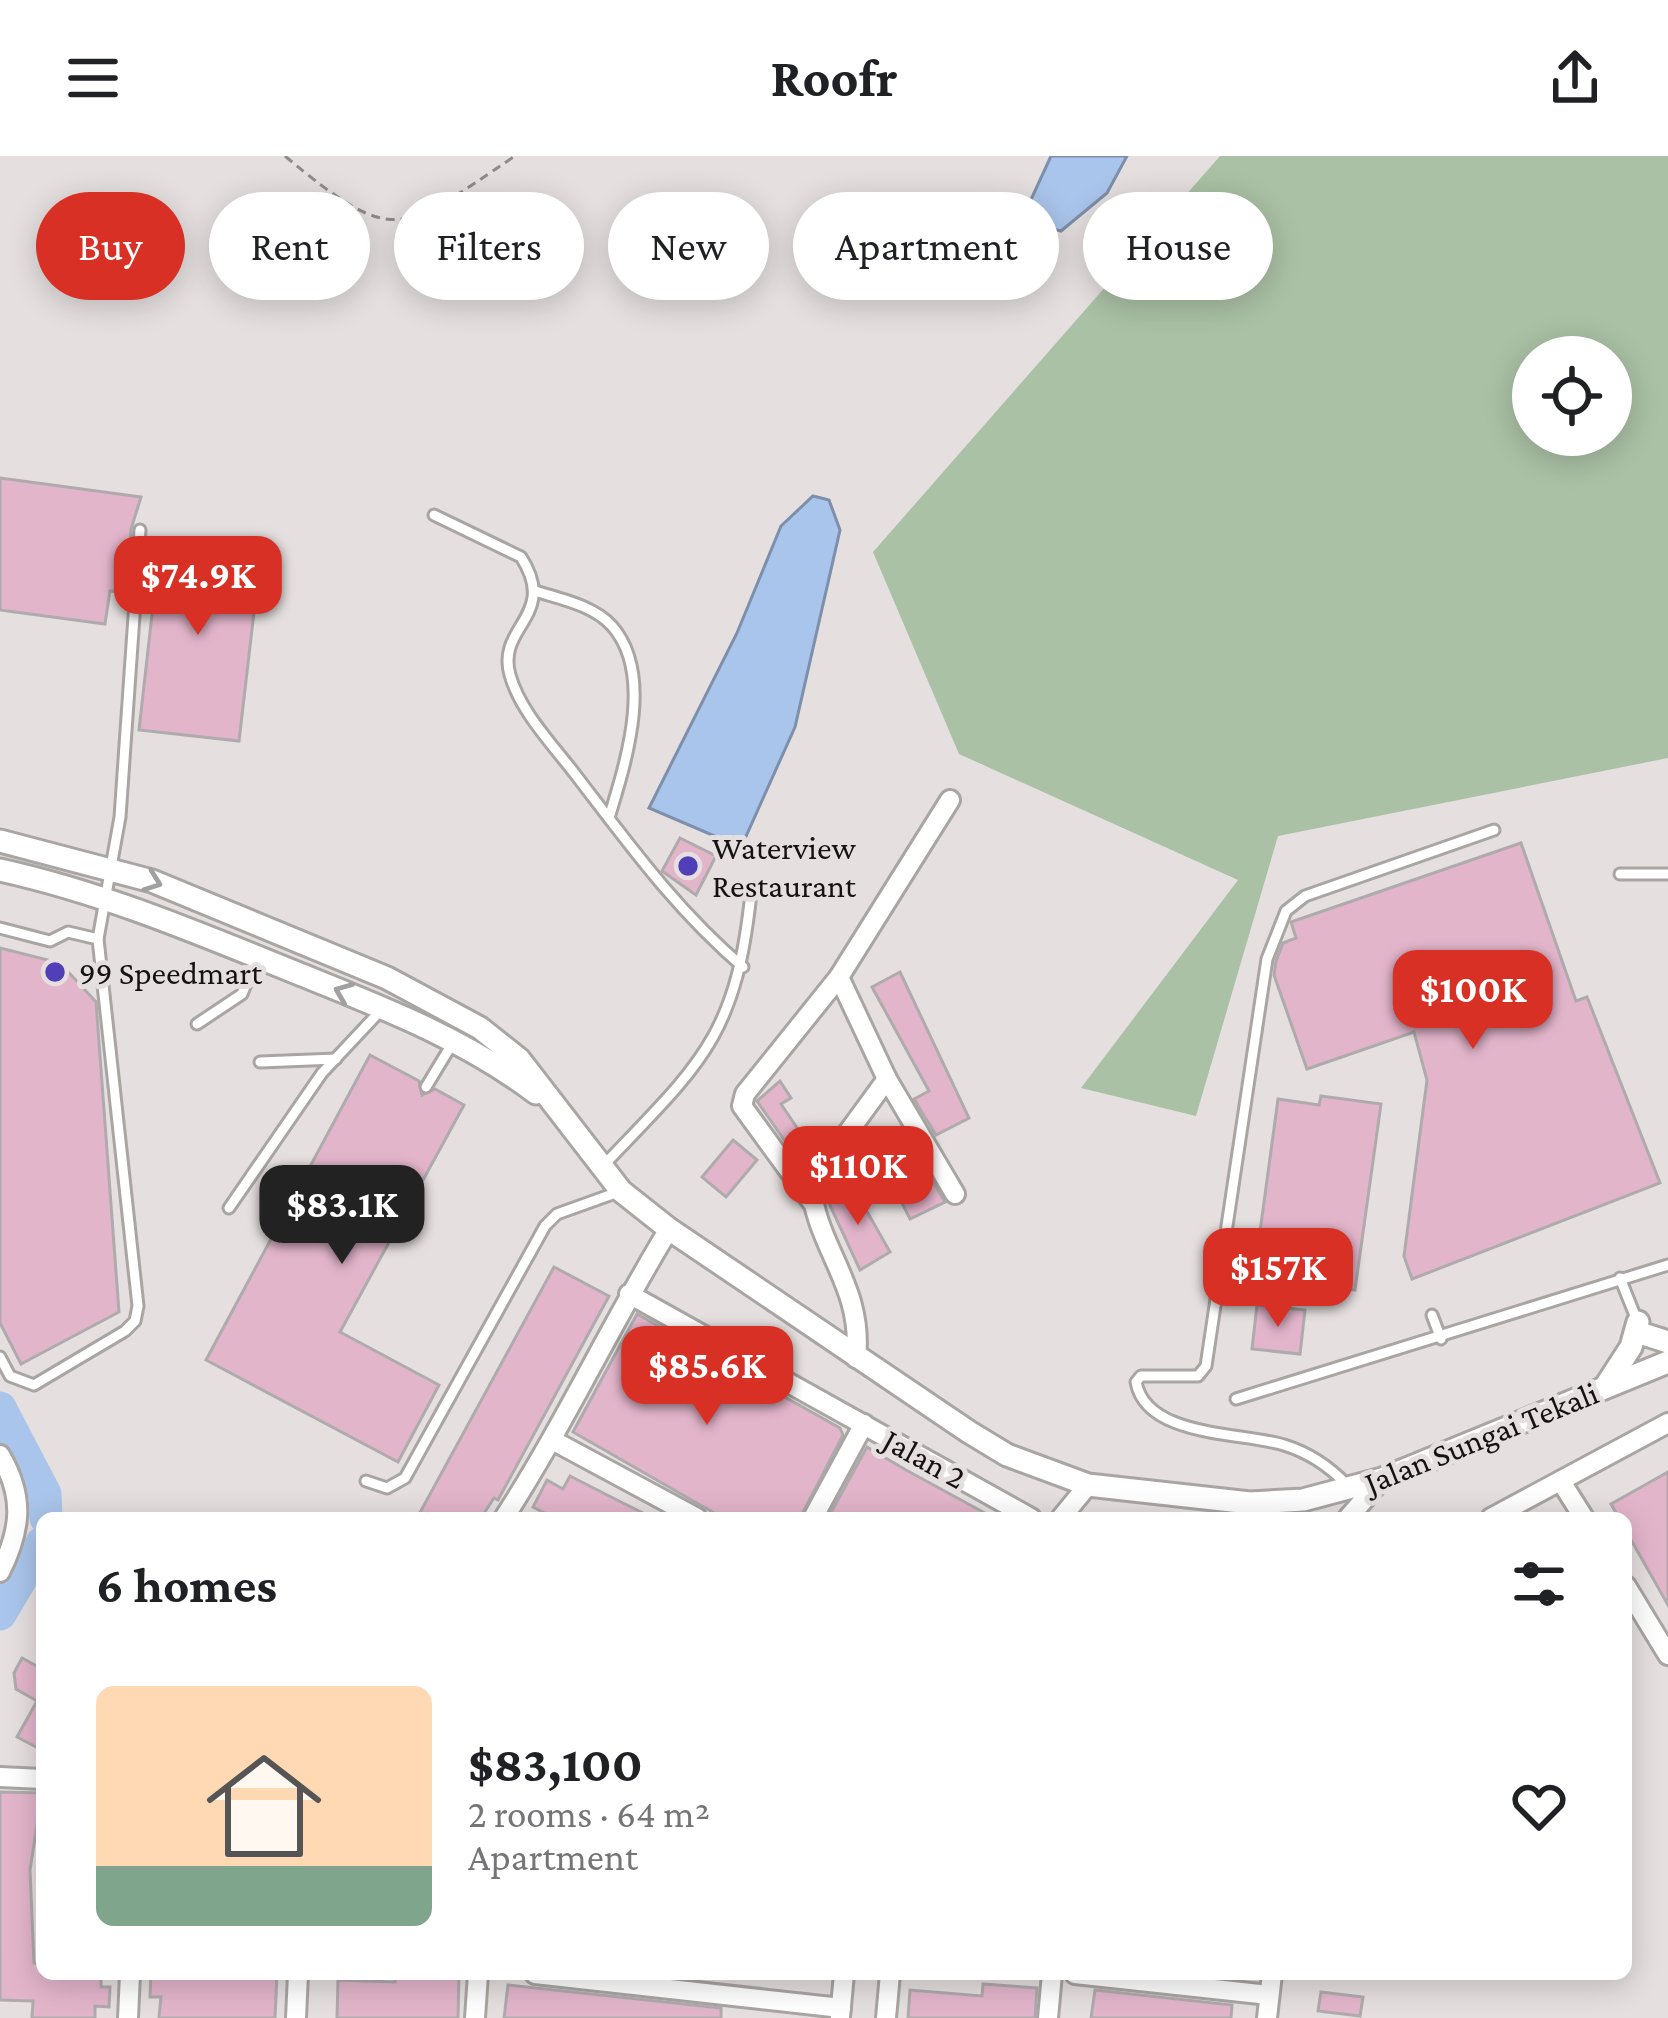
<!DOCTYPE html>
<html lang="en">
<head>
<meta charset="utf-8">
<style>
  :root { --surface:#fff; --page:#f6f6f6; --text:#202124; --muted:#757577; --accent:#d93025 }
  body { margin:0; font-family:"Crimson Pro",serif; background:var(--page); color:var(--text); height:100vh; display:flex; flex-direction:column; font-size:45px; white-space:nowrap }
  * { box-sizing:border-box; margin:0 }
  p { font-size:39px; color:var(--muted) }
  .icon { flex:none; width:66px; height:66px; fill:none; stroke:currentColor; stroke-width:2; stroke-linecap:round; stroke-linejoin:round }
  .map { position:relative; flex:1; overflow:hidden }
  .sheet { position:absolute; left:36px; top:1356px; width:1596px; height:468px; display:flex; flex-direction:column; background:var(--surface); border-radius:18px; box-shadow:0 6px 30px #0003 }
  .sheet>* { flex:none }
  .banner { position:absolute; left:36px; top:36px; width:1596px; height:108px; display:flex; gap:24px }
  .fabs { position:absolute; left:1512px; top:180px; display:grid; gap:24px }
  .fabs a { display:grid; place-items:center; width:120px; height:120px; border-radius:50%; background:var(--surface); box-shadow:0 6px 30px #0003; font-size:60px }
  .price { position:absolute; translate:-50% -102px; padding:0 27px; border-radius:24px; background:var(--accent); color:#fff; font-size:39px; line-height:78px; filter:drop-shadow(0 3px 6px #0008) }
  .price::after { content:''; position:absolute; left:50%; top:72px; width:36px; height:27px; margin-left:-18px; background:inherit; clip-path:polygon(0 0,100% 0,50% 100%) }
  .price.selected { background:#222; color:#fff }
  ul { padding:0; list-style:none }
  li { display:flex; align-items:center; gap:36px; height:300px; padding:0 60px }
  li span { display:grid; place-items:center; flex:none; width:336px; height:240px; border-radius:18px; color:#555 }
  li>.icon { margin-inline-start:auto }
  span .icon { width:144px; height:144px; fill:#fffc; stroke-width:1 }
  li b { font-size:51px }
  h2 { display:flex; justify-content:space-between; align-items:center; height:144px; padding:0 60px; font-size:51px }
  .pill { padding:0 42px; border-radius:54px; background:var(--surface); box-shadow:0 6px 30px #0003; font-size:42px; line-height:108px }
  .pill.selected { background:var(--accent); color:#fff }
  header { display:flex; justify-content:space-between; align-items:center; height:156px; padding:0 60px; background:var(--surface); font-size:54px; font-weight:700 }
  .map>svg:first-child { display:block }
</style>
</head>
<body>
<header><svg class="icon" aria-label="menu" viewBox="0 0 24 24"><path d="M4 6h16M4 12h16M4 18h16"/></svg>Roofr<svg class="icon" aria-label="share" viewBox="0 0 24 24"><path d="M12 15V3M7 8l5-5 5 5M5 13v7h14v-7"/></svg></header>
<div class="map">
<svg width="1668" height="1862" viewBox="0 0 1668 1862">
  <rect width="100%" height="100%" fill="#e5e0df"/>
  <path fill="#aac1a5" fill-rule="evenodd" d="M1220 0H1668V602L1278 680 1196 960 1081 932 1238 724 959 598 873 396ZM1533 201H1611V279H1533Z"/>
  <g fill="#aac5eb" stroke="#7d8faa" stroke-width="3">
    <path d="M1051 0H1127L1107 37 1061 75 1035 68 1028 50Z"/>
    <path d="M813 340 829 344 840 374 795 571 743 687 733 688 649 652 737 477 781 370Z"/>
  </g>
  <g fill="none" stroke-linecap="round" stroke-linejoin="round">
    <g stroke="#aac5eb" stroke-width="33">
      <path d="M0 1252 45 1338 46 1362"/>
      <path d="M0 1458 42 1387"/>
    </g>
  </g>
  <g fill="#e3b5cb" stroke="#afabad" stroke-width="3">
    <path d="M0 322 141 341 131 373 127 437 110 435 105 468 0 454Z"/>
    <path d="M148 383 261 396 239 585 139 574 154 441 144 440Z"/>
    <path d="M680 682 716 700 696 739 662 715Z"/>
    <path d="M1521 687 1576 845 1587 841 1660 1027 1412 1123 1404 1100 1427 924 1414 876 1307 913 1274 819 1276 805 1283 787 1296 782 1291 766Z"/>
    <path d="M0 792 60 807 96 846 119 1156 21 1208 0 1167Z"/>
    <path d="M900 816 969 962 936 979 914 943 929 935 872 831Z"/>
    <path d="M370 899 419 925 422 939 435 933 464 949 340 1176 439 1229 398 1306 206 1204Z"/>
    <path d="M780 925 791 942 781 948 810 991 796 1001 757 945Z"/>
    <path d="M1321 940 1381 948 1355 1134 1254 1120 1278 943 1319 949Z"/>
    <path d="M905 980 945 1046 910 1063 876 994Z"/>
    <path d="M733 984 757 1004 726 1041 702 1021Z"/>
    <path d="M852 1029 890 1096 860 1114 827 1043Z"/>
    <path d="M554 1111 609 1140 498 1344 494 1342 481 1362H417Z"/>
    <path d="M1257 1149 1305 1154 1300 1198 1252 1193Z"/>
    <path d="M637 1158 840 1272 843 1279 800 1362H723L573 1276Z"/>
    <path d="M867 1291 906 1314 994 1362H828Z"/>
    <path d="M1668 1316V1449L1626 1375V1362H1619L1611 1348Z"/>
    <path d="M570 1320 615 1343 653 1362H554L533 1351 547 1324 563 1333Z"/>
    <path d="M22 1502 42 1513V1594L17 1581 37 1545 16 1533 14 1517Z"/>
    <path d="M0 1636 42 1637 30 1714 34 1807 42 1808V1818H101V1831H110L109 1851 95 1850V1862H32L33 1845 0 1844Z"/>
    <path d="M151 1818H277L275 1862H159L161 1841H150Z"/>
    <path d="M395 1818H459L458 1862H337L338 1824 395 1826Z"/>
    <path d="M983 1828 1037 1832 1035 1862H908L910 1834 982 1840Z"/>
    <path d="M508 1829 721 1852V1862H504Z"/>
    <path d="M1095 1834 1232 1849 1231 1862H1091Z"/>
    <path d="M1321 1836 1363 1841 1360 1860 1318 1855Z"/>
  </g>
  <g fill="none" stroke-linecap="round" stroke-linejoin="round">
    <defs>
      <g id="service">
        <path d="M434 359 521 401C559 460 496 470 510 519 520 555 552 588 575 618 628 687 676 754 743 811"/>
        <path d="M535 435C560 443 593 449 612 470 655 519 625 608 609 662"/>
        <path d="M1620 718H1668"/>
        <path d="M0 772 50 785 68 776 98 783"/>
        <path d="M197 868 242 838 257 801"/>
        <path d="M260 906 336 903"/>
        <path d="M426 931 452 888"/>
        <path d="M604 1009C700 908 736 882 751 737"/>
        <path d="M229 1052 322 917 383 852"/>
        <path d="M1620 1122 1638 1167"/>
        <path d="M1432 1159 1441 1183"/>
        <path d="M0 1201 10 1220 34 1229 125 1175 135 1165 138 1150 98 783 120 661 140 374"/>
        <path d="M1236 1243 1668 1109"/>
        <path d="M366 1325 387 1332 405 1322 545 1070 557 1058 621 1035"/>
        <path d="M1347 1329C1329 1310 1310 1297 1284 1289 1243 1276 1146 1282 1136 1226L1141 1220H1198L1206 1210 1267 803 1286 755 1305 740 1494 674"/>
      </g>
      <g id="minor">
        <path d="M950 644 839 821 887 923 955 1038"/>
        <path d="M812 1046 742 950 745 938 839 821"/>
        <path d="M629 1138 1031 1362"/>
        <path d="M856 1202C864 1129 815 1091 811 1027L887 923"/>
        <path d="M554 1285 697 1362"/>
        <path d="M0 1299C25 1341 21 1374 0 1416"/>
        <path d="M1562 1327 1584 1362"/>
        <path d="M504 1362C564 1269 611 1168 669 1073"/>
        <path d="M813 1362 864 1268"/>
        <path d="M1061 1362 1088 1329"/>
        <path d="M1348 1362 1382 1323"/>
        <path d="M1491 1362 1668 1267"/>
        <path d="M1626 1430 1668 1499"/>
        <path d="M0 1621 42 1623"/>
        <path d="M535 1818 841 1852"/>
        <path d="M1075 1818 1269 1839"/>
        <path d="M840 1861 844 1818"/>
        <path d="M128 1862 130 1818"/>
        <path d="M296 1862 298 1818"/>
        <path d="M475 1862 478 1818"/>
        <path d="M886 1862 890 1818"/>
        <path d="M1048 1862 1052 1818"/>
        <path d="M1267 1862 1272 1818"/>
      </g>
      <g id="tertiary">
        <path d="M0 685 152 725 387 822 480 872 519 903 621 1035 669 1073 969 1276 1007 1299 1088 1329 1250 1347 1303 1344 1382 1323 1668 1206"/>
        <path d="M0 714C104 737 198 777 297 817 381 851 463 882 536 937"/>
        <path d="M1643 1178 1668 1186"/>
        <path d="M1605 1231 1631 1191 1638 1166"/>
      </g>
    </defs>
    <use href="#service" stroke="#a9a5a3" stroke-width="15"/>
    <use href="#minor" stroke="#a9a5a3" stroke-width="24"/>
    <use href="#tertiary" stroke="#a9a5a3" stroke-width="27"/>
    <path stroke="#8e8b8a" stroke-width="3" stroke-dasharray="9 6" stroke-linecap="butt" d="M285 0C396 93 401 76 515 0"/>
    <use href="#service" stroke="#fff" stroke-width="9"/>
    <use href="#minor" stroke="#fff" stroke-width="18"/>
    <use href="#tertiary" stroke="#fff" stroke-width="21"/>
  </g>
  <defs><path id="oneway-chevron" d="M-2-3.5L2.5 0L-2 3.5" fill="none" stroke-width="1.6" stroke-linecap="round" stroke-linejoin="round" transform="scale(3)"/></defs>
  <g stroke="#a1a0a0">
    <use href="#oneway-chevron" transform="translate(153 726) rotate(20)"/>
    <use href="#oneway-chevron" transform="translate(343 836) rotate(-158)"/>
  </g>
  <g fill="#513fb7" stroke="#e5e0df" stroke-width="4.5">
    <circle cx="688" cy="710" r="12"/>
    <circle cx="55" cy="816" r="12"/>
  </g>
  <g text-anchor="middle" stroke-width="10" stroke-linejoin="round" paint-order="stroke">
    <g font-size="33" fill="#141212" stroke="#e5e0df" text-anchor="start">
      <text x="712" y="703">Waterview<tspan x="712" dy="38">Restaurant</tspan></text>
      <text x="79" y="828">99 Speedmart</text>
    </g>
    <g font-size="33" fill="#141212" stroke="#e5e0df">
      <text transform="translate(1481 1281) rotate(-22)" y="12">Jalan Sungai Tekali</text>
      <text transform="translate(925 1302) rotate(29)" y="12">Jalan 2</text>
    </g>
  </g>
</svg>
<div class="fabs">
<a><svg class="icon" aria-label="locate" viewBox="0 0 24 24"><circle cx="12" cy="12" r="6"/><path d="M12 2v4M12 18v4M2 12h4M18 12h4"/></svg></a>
</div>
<b class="price" style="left:198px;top:482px">$74.9K</b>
<b class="price" style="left:1473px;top:896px">$100K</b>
<b class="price" style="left:858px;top:1072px">$110K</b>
<b class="price selected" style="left:342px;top:1111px">$83.1K</b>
<b class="price" style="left:1278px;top:1174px">$157K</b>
<b class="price" style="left:707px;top:1272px">$85.6K</b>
<div class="banner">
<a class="pill selected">Buy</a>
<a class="pill">Rent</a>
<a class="pill">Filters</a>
<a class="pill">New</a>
<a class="pill">Apartment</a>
<a class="pill">House</a>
</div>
<section class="sheet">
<h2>6 homes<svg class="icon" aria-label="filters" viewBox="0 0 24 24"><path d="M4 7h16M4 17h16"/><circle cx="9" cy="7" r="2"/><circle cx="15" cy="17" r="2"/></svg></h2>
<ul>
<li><span style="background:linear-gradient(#ffd9b3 75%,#7fa58c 0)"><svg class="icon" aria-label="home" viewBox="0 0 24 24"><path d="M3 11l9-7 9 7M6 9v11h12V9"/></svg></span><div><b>$83,100</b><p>2 rooms · 64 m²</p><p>Apartment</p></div><svg class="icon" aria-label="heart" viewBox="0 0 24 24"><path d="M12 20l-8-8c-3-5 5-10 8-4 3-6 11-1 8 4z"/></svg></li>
</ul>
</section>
</div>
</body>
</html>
